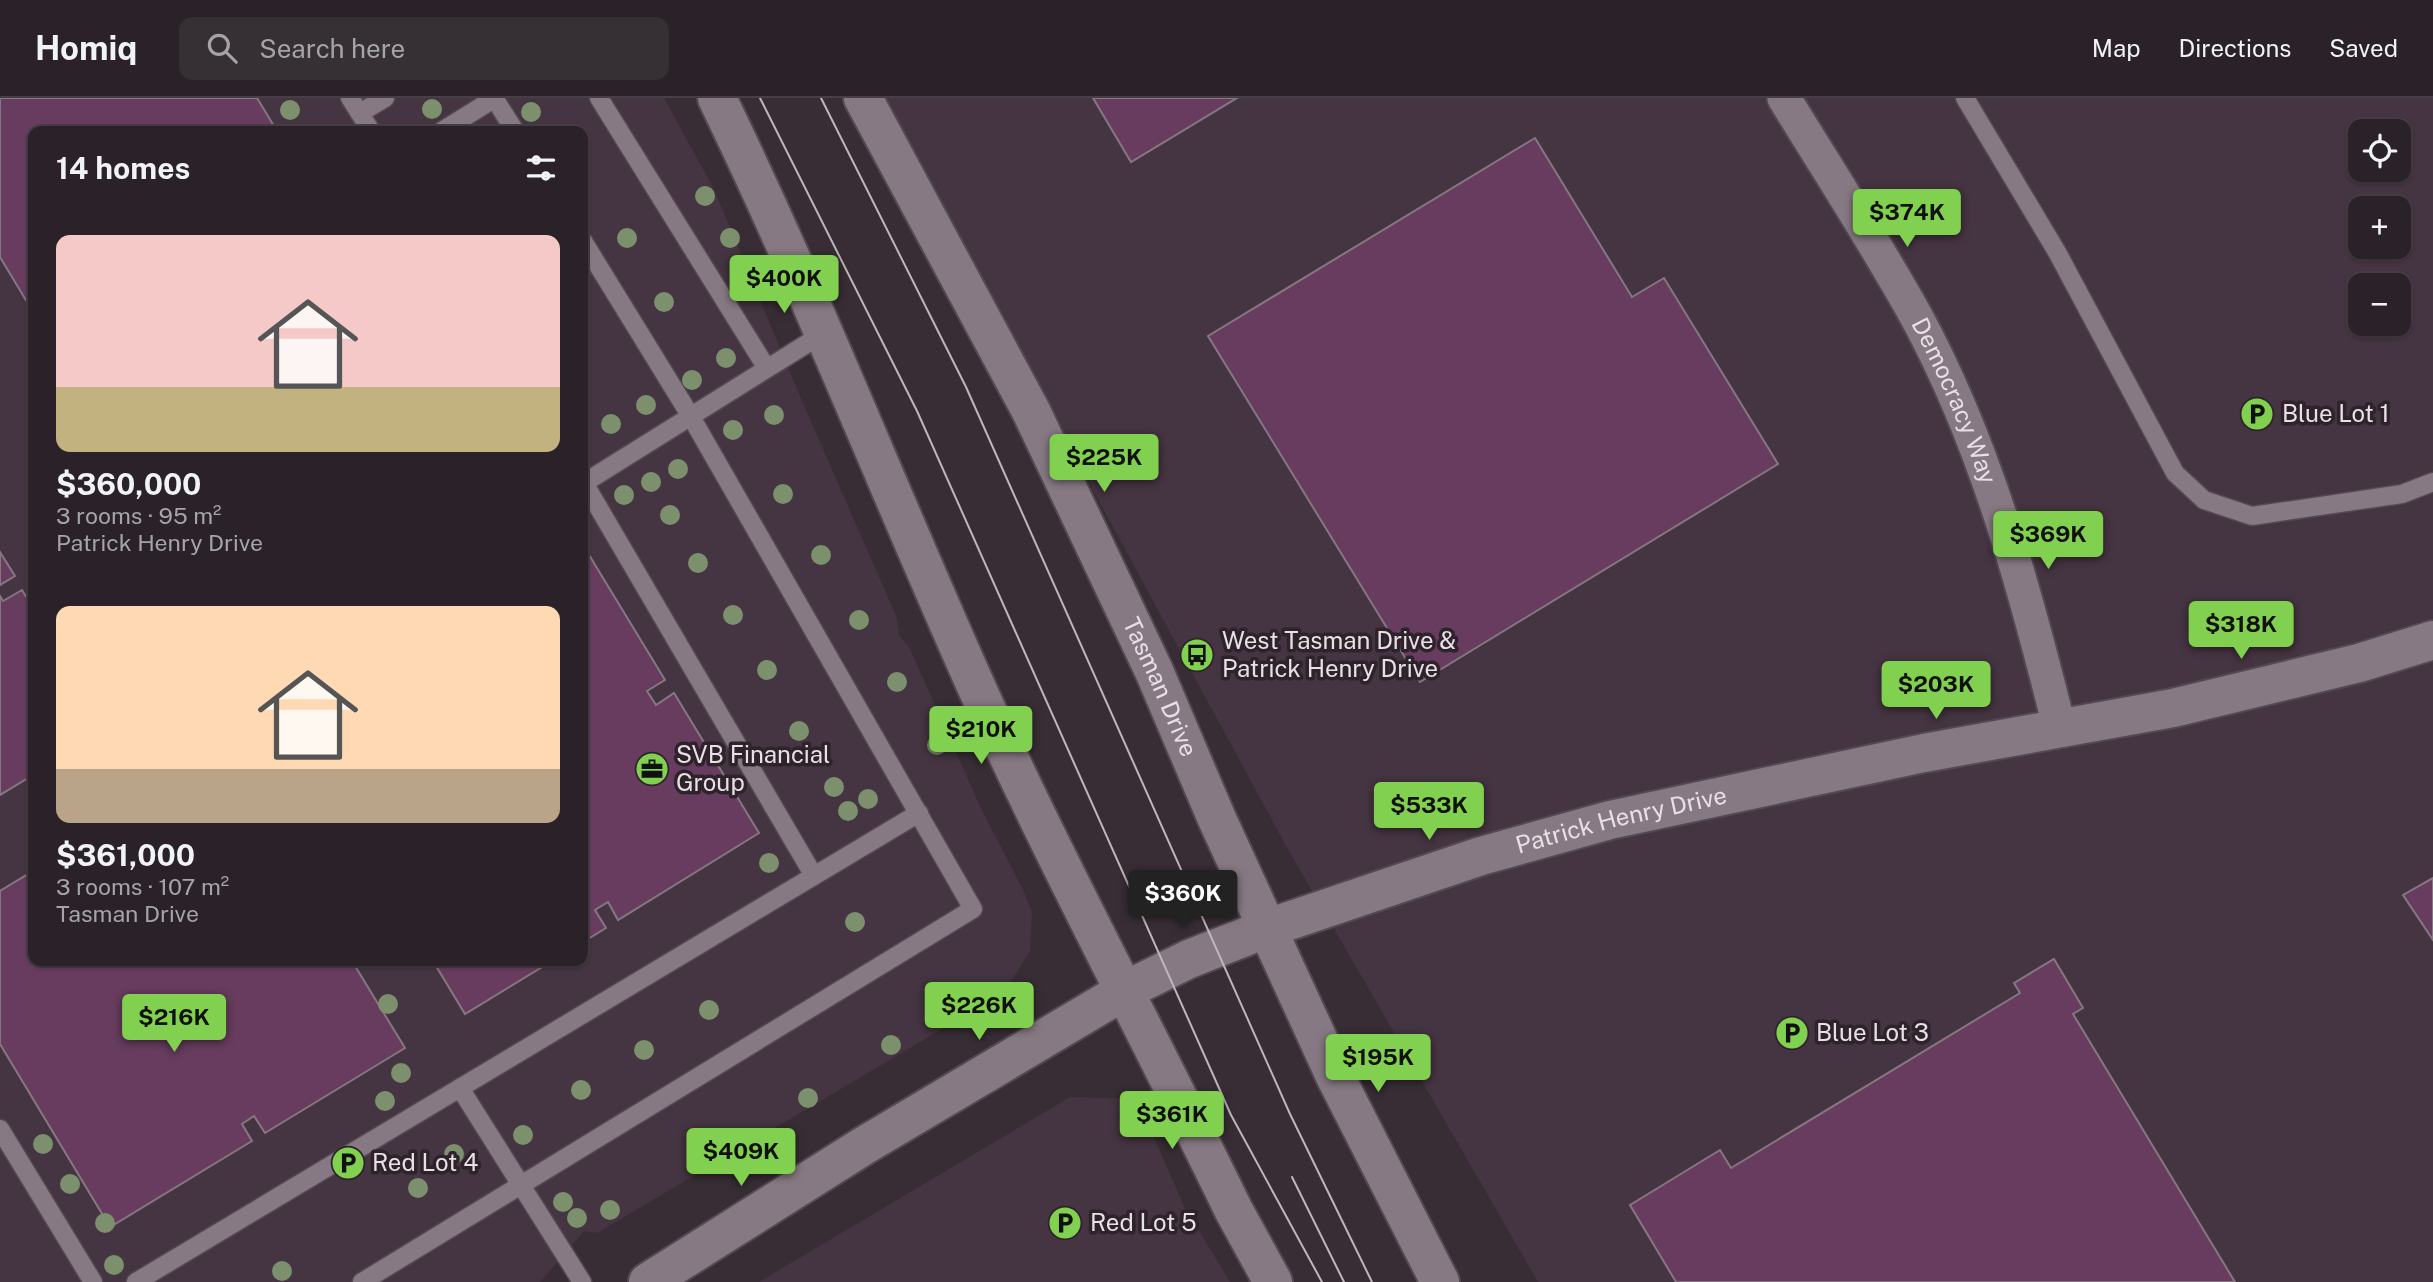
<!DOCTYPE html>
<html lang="en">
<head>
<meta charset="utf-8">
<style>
  :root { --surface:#2a2228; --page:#362f34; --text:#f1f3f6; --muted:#a5a4a8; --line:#463f45; --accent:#82d04f }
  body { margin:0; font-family:"Public Sans",sans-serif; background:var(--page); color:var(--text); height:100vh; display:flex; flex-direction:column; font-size:26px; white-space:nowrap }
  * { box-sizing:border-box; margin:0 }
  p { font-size:23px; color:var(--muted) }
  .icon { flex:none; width:38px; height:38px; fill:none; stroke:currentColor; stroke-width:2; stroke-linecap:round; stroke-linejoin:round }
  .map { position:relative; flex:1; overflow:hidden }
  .sheet { position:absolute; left:28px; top:28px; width:560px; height:840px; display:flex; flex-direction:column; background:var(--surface); border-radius:14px; box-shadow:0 2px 5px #0004,0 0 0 2px var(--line) }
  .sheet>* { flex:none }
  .tools { position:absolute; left:2348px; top:21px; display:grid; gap:14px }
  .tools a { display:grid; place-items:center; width:63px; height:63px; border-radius:14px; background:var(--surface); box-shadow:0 2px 5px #0004,0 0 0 2px var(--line); font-size:35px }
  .price { position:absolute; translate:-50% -60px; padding:0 16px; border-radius:7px; background:var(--accent); color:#111; font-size:23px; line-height:46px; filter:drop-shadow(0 2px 4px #0008) }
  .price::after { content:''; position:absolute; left:50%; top:42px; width:21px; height:16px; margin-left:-10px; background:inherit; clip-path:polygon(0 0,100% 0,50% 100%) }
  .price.current { background:#222; color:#fff }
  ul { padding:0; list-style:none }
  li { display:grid; align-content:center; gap:14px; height:371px; padding:0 28px }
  li span { display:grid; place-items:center; height:217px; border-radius:14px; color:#555 }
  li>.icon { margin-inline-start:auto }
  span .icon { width:126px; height:126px; fill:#fffc; stroke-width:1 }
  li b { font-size:30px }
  h2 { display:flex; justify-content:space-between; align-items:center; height:84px; padding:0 28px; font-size:30px }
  header { display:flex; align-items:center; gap:42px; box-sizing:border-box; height:98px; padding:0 35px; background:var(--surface); border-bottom:2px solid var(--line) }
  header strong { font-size:33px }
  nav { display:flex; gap:38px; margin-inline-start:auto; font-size:24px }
  .search { width:490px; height:63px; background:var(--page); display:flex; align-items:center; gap:18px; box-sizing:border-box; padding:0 24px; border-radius:14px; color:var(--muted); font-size:26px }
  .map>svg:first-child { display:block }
</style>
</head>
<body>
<header>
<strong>Homiq</strong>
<div class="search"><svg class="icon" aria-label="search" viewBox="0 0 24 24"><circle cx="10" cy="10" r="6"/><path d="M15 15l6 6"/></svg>Search here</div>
<nav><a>Map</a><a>Directions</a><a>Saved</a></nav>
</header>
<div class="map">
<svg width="2433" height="1184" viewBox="0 0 2433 1184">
  <rect width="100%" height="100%" fill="#382d35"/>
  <g fill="#453441" fill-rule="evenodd">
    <path d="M0 0H664L714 91 802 303 897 520 899 537 910 551 979 706 1025 796 1032 814 1030 853 1010 885 993 901 597 1135 584 1133 540 1184H0ZM33 33H583V863H33Z"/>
    <path d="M880 0H2433V1184H1538L1285 746ZM2361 33H2399V72H2361ZM2361 110H2399V149H2361ZM2361 187H2399V226H2361Z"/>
    <path d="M1070 999 1137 1001 1184 1108 1230 1184H759Z"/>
  </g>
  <g fill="#673c5e" stroke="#857781" stroke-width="2">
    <path d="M0 0H257L277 33H33V214L0 159Z"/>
    <path d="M1093 0H1237L1131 64Z"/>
    <path d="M1535 40 1632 199 1664 180 1778 366 1420 584 1208 238Z"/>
    <path d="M583 447 665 582 647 593 656 607 674 595 759 735 618 822 608 804 595 812 606 830 583 844Z"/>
    <path d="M0 454 15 478 0 487Z"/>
    <path d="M22 492 33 510V677L0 697V498L3 503Z"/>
    <path d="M33 773V863H352L405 950 265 1035 254 1018 242 1026 252 1043 110 1129 0 946V793Z"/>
    <path d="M2433 780V842L2403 797Z"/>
    <path d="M2054 861 2083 910 2073 916 2235 1184H1676L1630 1107 1720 1052 1731 1070 2020 895 2014 885Z"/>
    <path d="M433 863H552L465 916Z"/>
  </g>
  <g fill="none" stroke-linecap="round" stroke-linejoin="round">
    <defs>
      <g id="lane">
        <path d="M350 0 371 33"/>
        <path d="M494 0 515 33"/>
        <path d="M599 0 766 269"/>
        <path d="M1965 0 2057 154 2175 375 2204 402 2252 418 2402 396 2433 384"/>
        <path d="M360 15 385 0"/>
        <path d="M442 33 495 0"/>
        <path d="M583 383 814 778"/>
        <path d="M584 385 824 235"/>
        <path d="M460 990 582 1184"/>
        <path d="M0 1031 93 1184"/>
        <path d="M136 1184 919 715"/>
        <path d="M362 1184 973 811 690 317 583 143"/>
      </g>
      <g id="street">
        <path id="s1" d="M1784 0C1828 72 1875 144 1916 218 1986 347 2025 491 2060 632"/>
      </g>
      <g id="secondary">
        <path d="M717 0C812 196 891 399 980 597 1059 771 1150 939 1233 1111L1273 1184"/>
        <path id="s2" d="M863 0 1031 313 1154 573 1217 721 1335 978 1440 1184"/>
        <path id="s3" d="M648 1184 865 1047 1124 893 1189 861 1268 830 1481 758 1610 722 1924 655 2173 610 2359 565 2433 542"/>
      </g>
    </defs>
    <use href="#lane" stroke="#534a51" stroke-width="21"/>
    <use href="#street" stroke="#534a51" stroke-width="37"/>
    <use href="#secondary" stroke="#534a51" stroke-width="42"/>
    <use href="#lane" stroke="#877983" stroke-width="18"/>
    <use href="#street" stroke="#877983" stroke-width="33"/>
    <use href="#secondary" stroke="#877983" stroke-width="38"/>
    <g stroke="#beb6bc" stroke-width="2">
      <path d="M760 0 917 313 1231 1017 1322 1184"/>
      <path d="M821 0 966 289 1290 1016 1372 1184"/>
      <path d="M1292 1079 1344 1184"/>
    </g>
  </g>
  <g fill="#7c906d">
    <circle cx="432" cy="11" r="10"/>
    <circle cx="290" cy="12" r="10"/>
    <circle cx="531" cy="14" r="10"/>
    <circle cx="705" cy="98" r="10"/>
    <circle cx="627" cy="140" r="10"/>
    <circle cx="730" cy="140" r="10"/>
    <circle cx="744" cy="186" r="10"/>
    <circle cx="664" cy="204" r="10"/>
    <circle cx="726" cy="260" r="10"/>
    <circle cx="692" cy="282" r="10"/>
    <circle cx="646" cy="307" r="10"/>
    <circle cx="774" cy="317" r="10"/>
    <circle cx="611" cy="326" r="10"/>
    <circle cx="733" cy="332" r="10"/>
    <circle cx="678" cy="371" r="10"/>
    <circle cx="651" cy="384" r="10"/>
    <circle cx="783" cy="396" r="10"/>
    <circle cx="624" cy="397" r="10"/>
    <circle cx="670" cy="417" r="10"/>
    <circle cx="821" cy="457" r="10"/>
    <circle cx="698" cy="465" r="10"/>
    <circle cx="733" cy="517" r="10"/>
    <circle cx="859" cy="522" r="10"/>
    <circle cx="767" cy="572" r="10"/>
    <circle cx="897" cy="584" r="10"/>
    <circle cx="799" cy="633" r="10"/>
    <circle cx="937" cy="647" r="10"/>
    <circle cx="834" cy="689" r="10"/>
    <circle cx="868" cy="701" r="10"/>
    <circle cx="848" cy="713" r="10"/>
    <circle cx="769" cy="765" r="10"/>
    <circle cx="855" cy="824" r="10"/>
    <circle cx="984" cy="897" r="10"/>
    <circle cx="388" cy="906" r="10"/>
    <circle cx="709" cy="912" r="10"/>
    <circle cx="943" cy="920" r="10"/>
    <circle cx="891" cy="947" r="10"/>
    <circle cx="644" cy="952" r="10"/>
    <circle cx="401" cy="975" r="10"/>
    <circle cx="581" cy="992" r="10"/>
    <circle cx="808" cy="1000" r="10"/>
    <circle cx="385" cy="1003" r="10"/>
    <circle cx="523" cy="1037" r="10"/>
    <circle cx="43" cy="1046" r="10"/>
    <circle cx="454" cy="1056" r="10"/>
    <circle cx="697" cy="1057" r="10"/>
    <circle cx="70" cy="1086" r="10"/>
    <circle cx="418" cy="1090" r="10"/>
    <circle cx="563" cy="1104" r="10"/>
    <circle cx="610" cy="1112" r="10"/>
    <circle cx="577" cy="1120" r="10"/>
    <circle cx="105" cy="1125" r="10"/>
    <circle cx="114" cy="1167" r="10"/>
    <circle cx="282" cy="1173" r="10"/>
  </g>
  <defs>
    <symbol id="parking-disc" viewBox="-11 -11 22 22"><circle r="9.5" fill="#82d04f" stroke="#2e232b"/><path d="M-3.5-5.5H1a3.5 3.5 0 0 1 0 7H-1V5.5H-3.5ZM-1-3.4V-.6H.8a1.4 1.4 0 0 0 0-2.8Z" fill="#111"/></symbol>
    <symbol id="bus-disc" viewBox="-11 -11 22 22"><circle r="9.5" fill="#82d04f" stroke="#2e232b"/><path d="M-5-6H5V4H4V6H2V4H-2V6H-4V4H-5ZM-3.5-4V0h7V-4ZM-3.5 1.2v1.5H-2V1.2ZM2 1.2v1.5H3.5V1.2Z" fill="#111"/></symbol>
    <symbol id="office-disc" viewBox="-11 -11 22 22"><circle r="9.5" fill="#82d04f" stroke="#2e232b"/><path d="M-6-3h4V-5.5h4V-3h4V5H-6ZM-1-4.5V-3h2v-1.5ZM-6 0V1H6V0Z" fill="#111"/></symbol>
  </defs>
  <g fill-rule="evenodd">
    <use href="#parking-disc" x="2238" y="297" width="38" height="38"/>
    <use href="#bus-disc" x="1178" y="538" width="38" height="38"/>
    <use href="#office-disc" x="633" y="652" width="38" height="38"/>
    <use href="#parking-disc" x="1773" y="916" width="38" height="38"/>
    <use href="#parking-disc" x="329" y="1046" width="38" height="38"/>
    <use href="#parking-disc" x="1046" y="1106" width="38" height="38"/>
  </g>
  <g text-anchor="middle" stroke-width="7" stroke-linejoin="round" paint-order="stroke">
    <g font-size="24" fill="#e8e0e6" stroke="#2e232b">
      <text dy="8" stroke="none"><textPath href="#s1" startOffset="348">Democracy Way</textPath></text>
      <text dy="8" stroke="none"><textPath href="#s2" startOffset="660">Tasman Drive</textPath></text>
      <text dy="8" stroke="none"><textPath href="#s3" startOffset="1085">Patrick Henry Drive</textPath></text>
    </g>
    <g font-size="24" fill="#e8e0e6" stroke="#2e232b" text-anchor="start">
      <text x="2282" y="324">Blue Lot 1</text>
      <text x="1222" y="551">West Tasman Drive &amp;<tspan x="1222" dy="28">Patrick Henry Drive</tspan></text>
      <text x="676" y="665">SVB Financial<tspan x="676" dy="28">Group</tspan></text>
      <text x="1816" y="943">Blue Lot 3</text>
      <text x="372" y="1073">Red Lot 4</text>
      <text x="1090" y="1133">Red Lot 5</text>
    </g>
  </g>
</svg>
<div class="tools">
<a><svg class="icon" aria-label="locate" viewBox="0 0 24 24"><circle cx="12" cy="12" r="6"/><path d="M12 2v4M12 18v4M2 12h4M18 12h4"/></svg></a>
<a>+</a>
<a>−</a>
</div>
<b class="price" style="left:1907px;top:151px">$374K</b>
<b class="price" style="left:784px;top:217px">$400K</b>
<b class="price" style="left:1104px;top:396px">$225K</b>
<b class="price" style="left:2048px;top:473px">$369K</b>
<b class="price" style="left:2241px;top:563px">$318K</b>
<b class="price" style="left:1936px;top:623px">$203K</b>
<b class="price" style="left:981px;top:668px">$210K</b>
<b class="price" style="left:1429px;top:744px">$533K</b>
<b class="price current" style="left:1183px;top:832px">$360K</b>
<b class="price" style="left:979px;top:944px">$226K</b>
<b class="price" style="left:174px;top:956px">$216K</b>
<b class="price" style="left:1378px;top:996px">$195K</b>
<b class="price" style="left:1172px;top:1053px">$361K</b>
<b class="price" style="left:741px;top:1090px">$409K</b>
<section class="sheet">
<h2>14 homes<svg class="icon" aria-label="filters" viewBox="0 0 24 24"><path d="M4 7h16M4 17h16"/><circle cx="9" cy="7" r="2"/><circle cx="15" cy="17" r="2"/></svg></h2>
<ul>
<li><span style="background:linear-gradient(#f6c9c9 70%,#c2b280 0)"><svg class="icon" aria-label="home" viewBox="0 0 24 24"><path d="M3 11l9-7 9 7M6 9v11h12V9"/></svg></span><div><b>$360,000</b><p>3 rooms · 95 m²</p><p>Patrick Henry Drive</p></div></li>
<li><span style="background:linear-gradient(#ffd9b3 75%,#b9a48a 0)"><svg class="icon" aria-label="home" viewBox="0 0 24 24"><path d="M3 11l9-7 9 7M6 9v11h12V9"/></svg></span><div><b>$361,000</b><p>3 rooms · 107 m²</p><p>Tasman Drive</p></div></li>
</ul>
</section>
</div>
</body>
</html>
